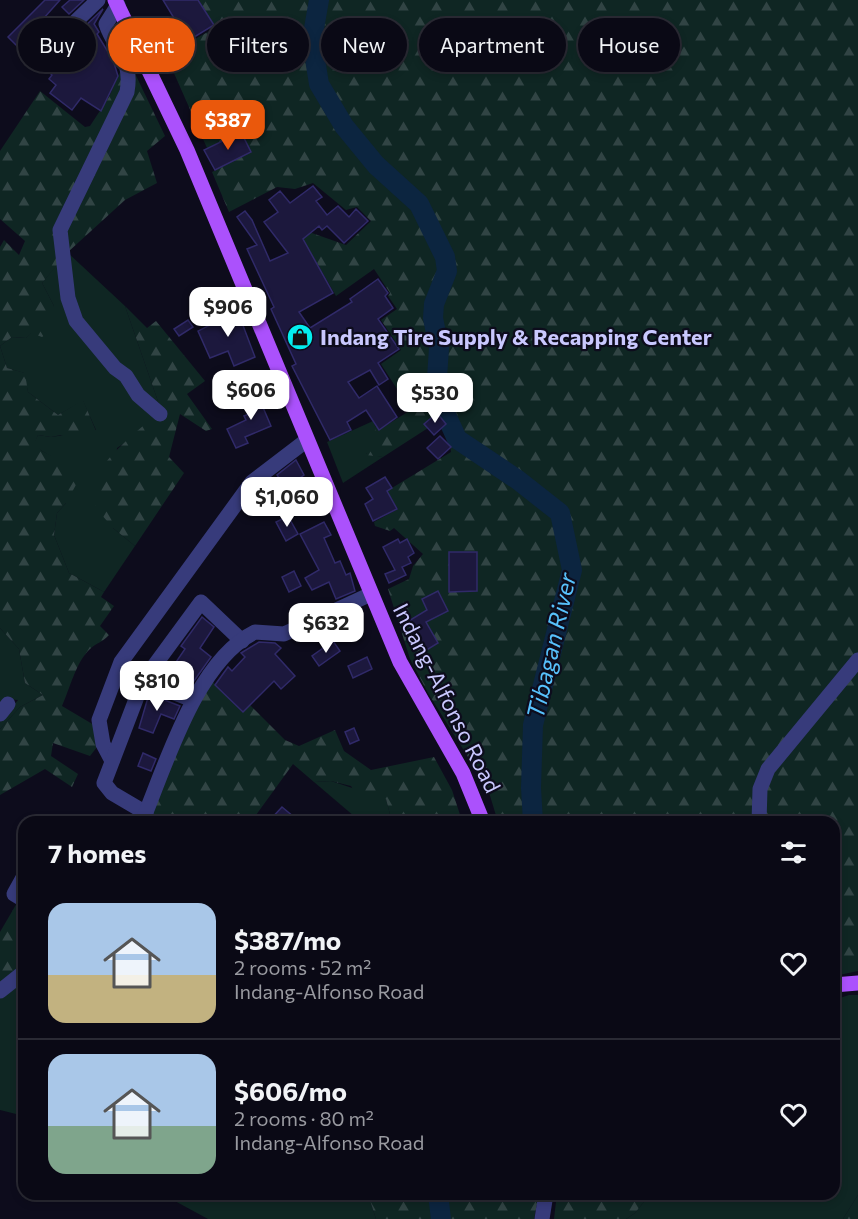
<!DOCTYPE html>
<html lang="en">
<head>
<meta charset="utf-8">
<style>
  :root { --surface:#0a0915; --page:#13121e; --text:#f1f3f6; --muted:#999aa0; --line:#2a2a34; --accent:#ea580c }
  body { margin:0; font-family:Commissioner,sans-serif; background:var(--page); color:var(--text); height:100vh; display:flex; flex-direction:column; font-size:22px; white-space:nowrap }
  * { box-sizing:border-box; margin:0 }
  p { font-size:20px; color:var(--muted) }
  .icon { flex:none; width:33px; height:33px; fill:none; stroke:currentColor; stroke-width:2; stroke-linecap:round; stroke-linejoin:round }
  .map { position:relative; flex:1; overflow:hidden }
  .side { position:absolute; left:18px; top:816px; width:822px; height:384px; display:flex; flex-direction:column; background:var(--surface); border-radius:18px; box-shadow:0 3px 9px #0003,0 0 0 2px var(--line) }
  .side>* { flex:none }
  .hud { position:absolute; left:18px; top:18px; width:822px; height:54px; display:flex; gap:12px }
  .price { position:absolute; translate:-50% -51px; padding:0 14px; border-radius:12px; background:#fff; color:#222; font-size:20px; line-height:39px; filter:drop-shadow(0 2px 3px #0008) }
  .price::after { content:''; position:absolute; left:50%; top:36px; width:18px; height:14px; margin-left:-9px; background:inherit; clip-path:polygon(0 0,100% 0,50% 100%) }
  .price.selected { background:var(--accent); color:#fff }
  ul { padding:0; list-style:none }
  li { display:flex; align-items:center; gap:18px; height:150px; padding:0 30px }
  li+li { border-top:2px solid var(--line) }
  li span { display:grid; place-items:center; flex:none; width:168px; height:120px; border-radius:18px; color:#555 }
  li>.icon { margin-inline-start:auto }
  span .icon { width:72px; height:72px; fill:#fffc; stroke-width:1 }
  li b { font-size:26px }
  h2 { display:flex; justify-content:space-between; align-items:center; height:72px; padding:0 30px; font-size:26px }
  .chip { padding:0 21px; border-radius:27px; background:var(--surface); box-shadow:0 3px 9px #0003,0 0 0 2px var(--line); font-size:21px; line-height:54px }
  .chip.selected { background:var(--accent); color:#fff }
  .map>svg:first-child { display:block }
</style>
</head>
<body>
<div class="map">
<svg width="858" height="1219" viewBox="0 0 858 1219">
  <defs>
    <pattern id="forest-firs" width="22" height="20" patternUnits="userSpaceOnUse" patternTransform="scale(1.5)"><rect width="22" height="20" fill="#0f2623"/><path d="M5 1l3.5 6h-7zM16 11l3.5 6h-7z" fill="#314444"/></pattern>
  </defs>
  <rect width="100%" height="100%" fill="#0d0c1c"/>
  <g fill="#0f2623">
    <path d="M67 252 125 306 161 410 132 438 117 448 113 528 135 546 104 592 69 573 54 535 57 513 66 503 59 461 42 451 34 443 38 435 51 437 96 430 83 401 58 415 28 392 24 373 7 368 0 346 12 337 26 338 54 306 42 283Z"/>
    <path d="M373 421 382 441 366 454 383 457 343 483 327 442Z"/>
    <path d="M0 628 19 649 25 683 43 695 20 707 0 729V722L18 700 3 699 0 703Z"/>
    <path d="M331 781 386 799 392 822H361L314 782Z"/>
    <path d="M24 978V1116L0 1110V996Z"/>
    <path d="M849 995H858V1195L843 1219H626L635 1213 650 1194H834V1000Z"/>
    <path d="M162 1194H368L376 1219H208Z"/>
  </g>
  <g fill="url(#forest-firs)">
    <path d="M199 0H858V971L834 976V822H498L488 789 428 693 410 659 388 589 409 579 413 566 423 554 394 528 390 531 375 526 374 522 398 509 387 491 451 452 446 415 436 413 424 424 428 428 383 457 366 455 369 446 381 441 374 435 376 425 379 430 433 396 418 375 397 389 381 364 401 350 381 320 397 309 388 296 390 293 374 269 336 296 302 237 309 232 346 245 371 221 357 207 346 210 313 183 295 189 277 187 229 212 212 172 251 152 241 132 207 148 166 55 215 28Z"/>
    <path d="M129 61 165 136 147 151 157 183 125 200 68 252 42 283 54 306 48 333 42 337 31 333 26 338 12 337 0 346 7 368 25 373 28 392 58 415 83 400 96 431 77 443 61 435 51 437 38 435 35 442 42 451 83 472 66 503 57 513 54 535 69 573 104 592 101 597 114 606 100 626 109 635C103 642 96 643 90 649 76 662 70 688 62 706L94 725 97 747 90 756 53 743 51 756 78 774 72 787 45 769 0 795V729L20 707 43 695 25 683 19 649 0 628V247L4 240 19 255 25 241 0 219V151L40 91 85 127 90 126 109 97 123 65Z"/>
    <path d="M125 306 147 328 156 321 205 381 187 394 212 429 206 431 180 414 169 457 184 473 135 546 113 528 95 507C96 497 95 483 99 474 106 455 145 425 161 410Z"/>
    <path d="M211 680 242 712 250 705 285 740 299 746 335 730 344 751 371 770 434 757 452 790 462 821 392 822 386 799 361 803 351 786 331 781 314 782 293 764 251 822H148L187 726Z"/>
    <path d="M17 903 24 907V965L0 983V932Z"/>
    <path d="M368 1194H539L534 1219H376Z"/>
    <path d="M557 1194H650L635 1213 626 1219H554Z"/>
    <path d="M858 1195V1219H843Z"/>
  </g>
  <g fill="none" stroke-linecap="round" stroke-linejoin="round">
    <g stroke="#0c2540" stroke-width="20">
      <path d="M319 0 312 40 319 84 344 126 376 165 419 204 445 257 447 271 434 304 433 318 439 348 436 393 457 439 518 480 560 513 572 570 533 725 531 788 533 822"/>
      <path d="M438 1194 441 1219"/>
    </g>
  </g>
  <g fill="#1c183d" stroke="#302a69" stroke-width="1.5">
    <path d="M45 0H60L18 47 8 37Z"/>
    <path d="M70 0H84L69 14 62 7Z"/>
    <path d="M163 0H198L214 25 191 39 189 36 172 45 164 31 177 23Z"/>
    <path d="M103 9 94 24 99 32 97 34 113 60 118 76 101 111 81 98 72 110 50 93 56 85 49 79 52 75 47 70 78 33Z"/>
    <path d="M241 132 251 152 215 170 204 150Z"/>
    <path d="M313 186 322 197 316 201 327 215 338 206 349 217 356 209 368 221 344 243 327 226 322 230 319 226 303 239 333 293 299 312 310 328 352 302 350 299 378 279 388 293 385 296 393 308 378 319 399 349 378 363 388 379 379 385 370 370 348 382 359 398 377 386 397 417 379 430 366 410 347 422 351 430 330 440 292 366 296 364 271 309 274 307 247 249 257 245 237 217 245 211 252 220 270 261 288 253 264 222 278 212 269 200 280 191 290 203Z"/>
    <path d="M236 307 255 357 234 366 228 351 210 358 198 331 224 318 222 313Z"/>
    <path d="M188 320 193 327 179 336 174 329Z"/>
    <path d="M419 378 430 394 416 405 405 389Z"/>
    <path d="M264 393 268 402 262 405 271 426 245 437 248 443 236 448 227 429 246 420 244 416 249 414 243 403Z"/>
    <path d="M437 413 446 424 434 435 424 424Z"/>
    <path d="M440 436 451 447 438 459 427 448Z"/>
    <path d="M296 460 304 475 297 480 309 497 288 512 276 497 287 489 277 475Z"/>
    <path d="M385 477 392 488 387 491 397 509 373 521 365 504 373 499 366 488Z"/>
    <path d="M288 516 298 534 286 541 276 522Z"/>
    <path d="M324 522 331 535 324 538 335 563 340 561 346 575 350 573 355 591 336 599 329 582 312 590 305 578 319 570 300 534Z"/>
    <path d="M398 539 400 543 407 539 414 553 408 557 411 563 402 567 406 575 389 583 385 574 395 570 383 547Z"/>
    <path d="M449 552H477V591L449 592Z"/>
    <path d="M294 571 301 586 289 592 282 577Z"/>
    <path d="M438 591 448 611 426 622 438 643 425 651 407 622 427 610 422 599Z"/>
    <path d="M202 617 214 627 200 648 211 657 189 688 158 676 165 668 170 671 185 649 181 646Z"/>
    <path d="M333 641 340 651 319 666 312 656Z"/>
    <path d="M259 642 275 643 281 648 275 654 295 676 281 689 274 681 243 712 215 685 228 667 232 671 245 657 241 653Z"/>
    <path d="M367 657 372 669 353 678 348 666Z"/>
    <path d="M149 694 180 706 174 719 161 714 153 733 139 728Z"/>
    <path d="M354 728 359 740 350 744 345 732Z"/>
    <path d="M143 753 156 759 151 771 138 766Z"/>
    <path d="M282 807 300 822H268Z"/>
  </g>
  <g fill="none" stroke-linecap="round" stroke-linejoin="round">
    <g stroke="#373b7b" stroke-width="15">
      <path d="M118 5 106 24C115 51 133 58 127 92L60 230 68 298 76 321 115 368 126 376 138 395 160 414"/>
      <path d="M42 62 71 26 98 0"/>
      <path d="M143 681 193 700"/>
      <path d="M0 714 8 704"/>
      <path d="M112 761 103 744 99 720 121 662 252 482 307 440"/>
      <path d="M146 813 112 793 104 783 143 681 201 602 242 641"/>
      <path d="M54 822H56"/>
      <path d="M142 822C166 765 196 661 255 632L284 634 371 594"/>
      <path d="M759 822 760 789 768 769 858 660"/>
      <path d="M24 876 14 894 24 900"/>
      <path d="M0 991 24 972"/>
      <path d="M542 1219 546 1194"/>
    </g>
    <g stroke="#ab51fc" stroke-width="15">
      <path d="M115 0 187 150 400 662 463 773 483 822"/>
      <path d="M834 985 858 983"/>
    </g>
  </g>
  <defs>
    <symbol id="shop-disc" viewBox="-11 -11 22 22"><circle r="9.5" fill="#04eeee" stroke="#0d0c1c"/><path d="M-5-2.5h2.3a2.7 3.5 0 0 1 5.4 0H5L5.5 6h-11ZM-1.5-2.5h3a1.5 2.3 0 0 0-3 0Z" fill="#111"/></symbol>
  </defs>
  <g fill-rule="evenodd">
    <use href="#shop-disc" x="285" y="322" width="30" height="30"/>
  </g>
  <g text-anchor="middle" stroke-width="4.5" stroke-linejoin="round" paint-order="stroke">
    <g font-size="22" font-weight="bold" fill="#c9c8fe" stroke="#0d0c1c" text-anchor="start">
      <text x="320" y="345">Indang Tire Supply &amp; Recapping Center</text>
    </g>
    <g font-size="22" fill="#c9c8fe" stroke="#0d0c1c">
      <text transform="translate(447 698) rotate(63)" y="8">Indang-Alfonso Road</text>
    </g>
    <g font-size="24" font-style="italic" fill="#57c1fc" stroke="#0d0c1c">
      <text transform="translate(552 646) rotate(-77)" y="8">Tibagan River</text>
    </g>
  </g>
</svg>
<b class="price selected" style="left:228px;top:151px">$387</b>
<b class="price" style="left:228px;top:338px">$906</b>
<b class="price" style="left:251px;top:421px">$606</b>
<b class="price" style="left:435px;top:424px">$530</b>
<b class="price" style="left:287px;top:528px">$1,060</b>
<b class="price" style="left:326px;top:654px">$632</b>
<b class="price" style="left:157px;top:712px">$810</b>
<div class="hud">
<a class="chip">Buy</a>
<a class="chip selected">Rent</a>
<a class="chip">Filters</a>
<a class="chip">New</a>
<a class="chip">Apartment</a>
<a class="chip">House</a>
</div>
<section class="side">
<h2>7 homes<svg class="icon" aria-label="filters" viewBox="0 0 24 24"><path d="M4 7h16M4 17h16"/><circle cx="9" cy="7" r="2"/><circle cx="15" cy="17" r="2"/></svg></h2>
<ul>
<li><span style="background:linear-gradient(#a9c7e8 60%,#c2b280 0)"><svg class="icon" aria-label="home" viewBox="0 0 24 24"><path d="M3 11l9-7 9 7M6 9v11h12V9"/></svg></span><div><b>$387/mo</b><p>2 rooms · 52 m²</p><p>Indang-Alfonso Road</p></div><svg class="icon" aria-label="heart" viewBox="0 0 24 24"><path d="M12 20l-8-8c-3-5 5-10 8-4 3-6 11-1 8 4z"/></svg></li>
<li><span style="background:linear-gradient(#a9c7e8 60%,#7fa58c 0)"><svg class="icon" aria-label="home" viewBox="0 0 24 24"><path d="M3 11l9-7 9 7M6 9v11h12V9"/></svg></span><div><b>$606/mo</b><p>2 rooms · 80 m²</p><p>Indang-Alfonso Road</p></div><svg class="icon" aria-label="heart" viewBox="0 0 24 24"><path d="M12 20l-8-8c-3-5 5-10 8-4 3-6 11-1 8 4z"/></svg></li>
</ul>
</section>
</div>
</body>
</html>
